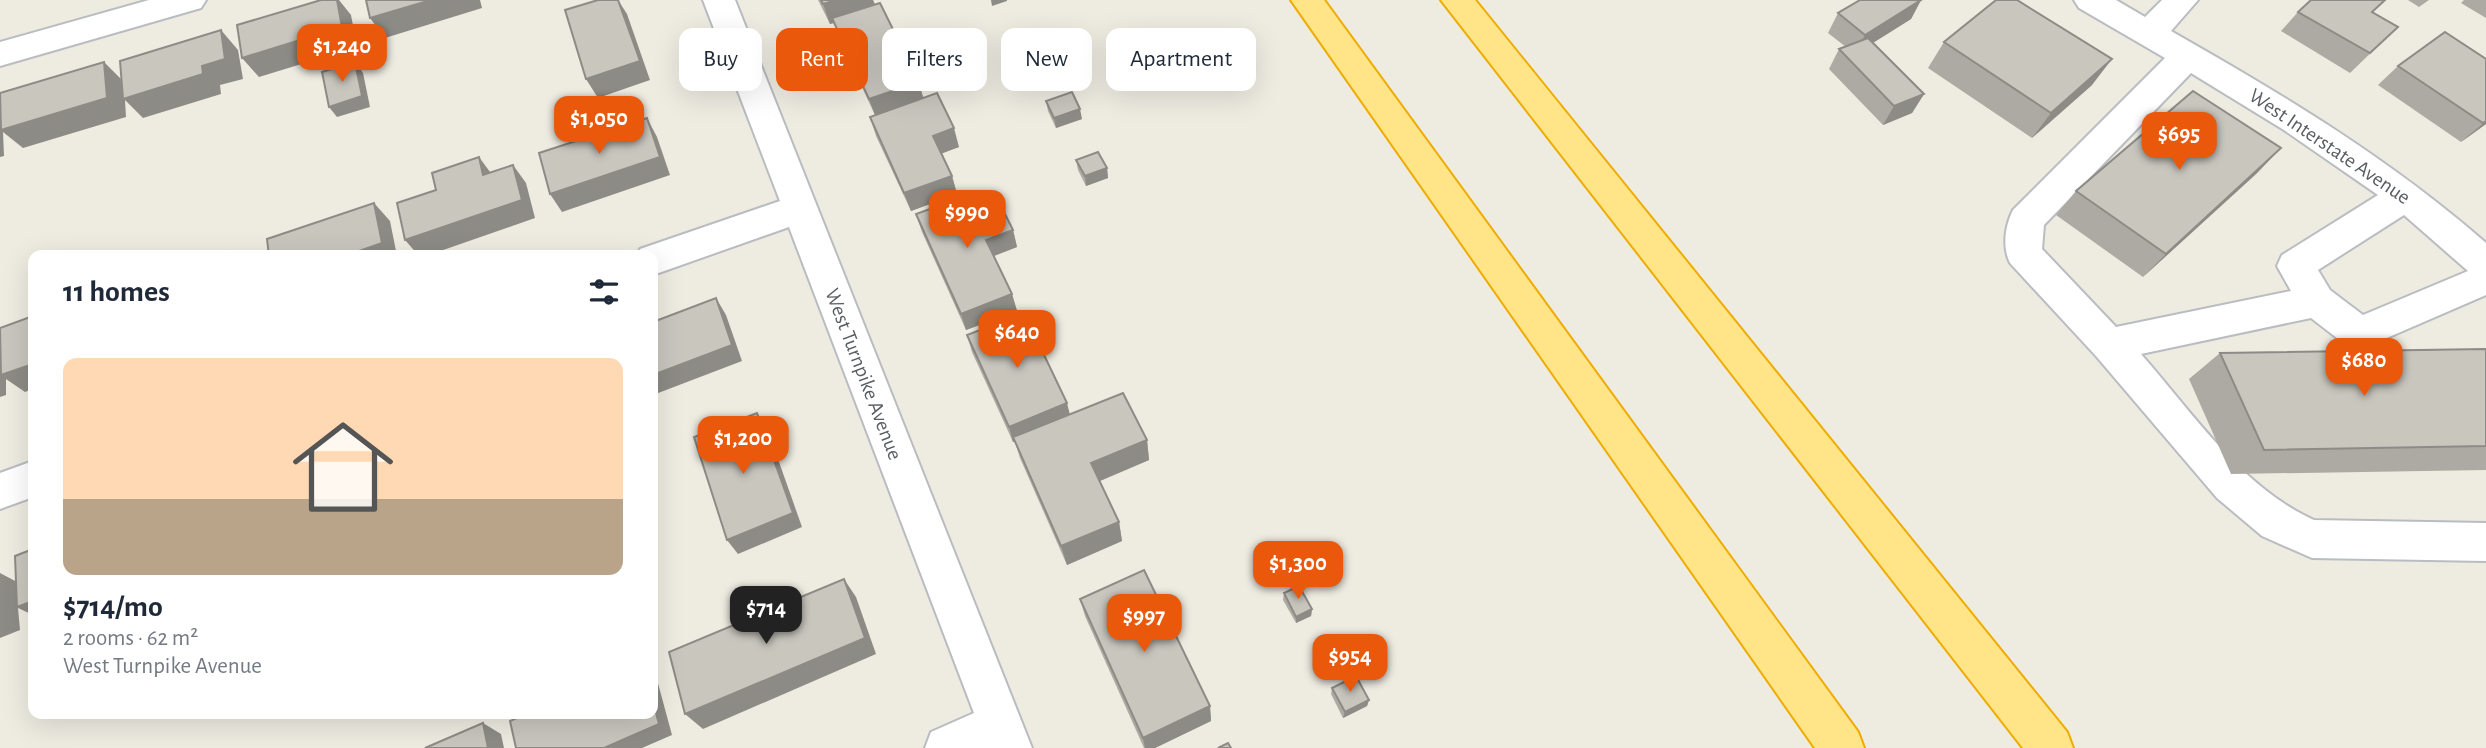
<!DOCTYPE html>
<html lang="en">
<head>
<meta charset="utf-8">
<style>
  :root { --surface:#fff; --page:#f6f6f7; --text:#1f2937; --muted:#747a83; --accent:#ea580c }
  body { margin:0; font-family:"Alegreya Sans",sans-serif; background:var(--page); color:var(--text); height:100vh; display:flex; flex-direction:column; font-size:26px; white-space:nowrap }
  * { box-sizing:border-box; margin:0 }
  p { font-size:23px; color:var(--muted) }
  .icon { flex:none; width:38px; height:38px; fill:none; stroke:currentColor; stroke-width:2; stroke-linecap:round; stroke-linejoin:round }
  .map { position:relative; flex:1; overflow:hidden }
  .sheet { position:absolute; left:28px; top:250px; width:630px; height:469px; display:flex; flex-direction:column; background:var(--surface); border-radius:14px; box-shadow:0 7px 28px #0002 }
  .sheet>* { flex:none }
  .guide { position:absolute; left:679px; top:28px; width:665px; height:63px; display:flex; gap:14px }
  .price { position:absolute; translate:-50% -60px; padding:0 16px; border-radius:14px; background:var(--accent); color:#fff; font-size:23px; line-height:46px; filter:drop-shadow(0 2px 4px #0008) }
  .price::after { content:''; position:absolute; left:50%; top:42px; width:21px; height:16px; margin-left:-10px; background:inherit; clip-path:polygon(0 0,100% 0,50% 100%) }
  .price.active { background:#222; color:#fff }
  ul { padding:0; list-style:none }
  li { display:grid; align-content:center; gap:14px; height:371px; padding:0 35px }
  li span { display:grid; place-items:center; height:217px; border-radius:14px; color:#555 }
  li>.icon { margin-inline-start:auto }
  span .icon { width:126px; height:126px; fill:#fffc; stroke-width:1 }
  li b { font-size:30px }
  h2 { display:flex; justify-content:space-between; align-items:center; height:84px; padding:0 35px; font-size:30px }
  .tag { padding:0 24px; border-radius:14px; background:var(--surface); box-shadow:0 7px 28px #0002; font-size:24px; line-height:63px }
  .tag.active { background:var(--accent); color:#fff }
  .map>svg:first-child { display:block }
</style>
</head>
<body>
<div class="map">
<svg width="2486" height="748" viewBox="0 0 2486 748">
  <rect width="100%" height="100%" fill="#eeece1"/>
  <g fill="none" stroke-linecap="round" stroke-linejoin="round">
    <defs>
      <g id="minor">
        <path d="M149 0H206L201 8 0 66V42Z"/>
        <path d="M703 0H735L1032 748H925L931 732 974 713 789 227 653 275V256H637L640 249 780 201Z"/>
        <path d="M2074 0H2116L2145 17 2162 0H2198L2171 31C2282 94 2390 159 2486 243V295L2359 350 2346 345 2311 318 2141 354C2192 412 2242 488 2314 520L2486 523V561L2312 558 2262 536 2217 498 2096 356 2010 263C2002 247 2005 226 2013 210L2165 58 2079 8ZM2191 73 2284 130 2378 195 2282 255 2277 266 2291 291 2116 327 2042 249 2044 225ZM2404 215 2468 271 2363 315 2330 290 2318 270Z"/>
        <path d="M33 461V497L0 509V473Z"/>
      </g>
      <g id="highway">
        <path d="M1291 0H1324L1858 732 1864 748H1815Z"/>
        <path d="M1441 0H1475L2067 732 2073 748H2023Z"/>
      </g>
    </defs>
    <use href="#minor" stroke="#b9bcc1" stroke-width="4"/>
    <use href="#highway" stroke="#efac00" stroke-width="4"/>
    <use href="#minor" fill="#fff" fill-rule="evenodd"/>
    <use href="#highway" fill="#ffe587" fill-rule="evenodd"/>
  </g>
  <g fill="#adaaa3">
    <path d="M818 0H873L924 98 959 147 941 153 952 176 957 194 911 211 876 136 870 117 875 115 839 38 834 23 830 24Z"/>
    <path d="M1921 0 1911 19 1873 43 1924 94 1912 113 1883 125 1829 69 1839 49 1846 47 1828 33 1838 13Z"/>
    <path d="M2408 0H2429L2419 7Z"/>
    <path d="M2464 0H2486V18L2461 3Z"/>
    <path d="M2298 12 2373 13 2378 46 2350 73 2281 31Z"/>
    <path d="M1944 42 2092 85 2032 138 1928 68Z"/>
    <path d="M2398 66 2486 124 2461 142 2378 85Z"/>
    <path d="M1046 101 1082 119 1056 128 1048 111Z"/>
    <path d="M2281 148 2256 174 2143 277 2056 215 2076 191Z"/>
    <path d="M1076 160 1107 168 1108 178 1086 186 1078 170Z"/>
    <path d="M976 212 1013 230 1017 247 994 256 1012 294 1017 311 966 330 922 232 916 214Z"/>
    <path d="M967 335 1070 414 1147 440 1149 460 1100 481 1119 522 1122 541 1067 565 1020 458 1015 442H1013L972 352Z"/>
    <path d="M2486 349V470L2231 474 2189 379 2220 353Z"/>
    <path d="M1284 593 1312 609 1311 616 1296 623 1283 600Z"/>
    <path d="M1080 599 1210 706 1211 721 1155 748H1144L1085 616Z"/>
    <path d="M1332 688 1369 700 1367 706 1343 718 1331 694Z"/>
  </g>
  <g fill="#8d8b85">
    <path d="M337 0H339L351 15 357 47 259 77 242 58Z"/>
    <path d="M431 0H480L482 8 385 38 370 18Z"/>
    <path d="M618 0 627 14 650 80 598 98 586 79Z"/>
    <path d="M836 0H873L876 9 830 24 823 4Z"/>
    <path d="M991 0H1007V1L992 6Z"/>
    <path d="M1921 0 1911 19 1855 54 1865 35Z"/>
    <path d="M221 30 238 50 243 79 220 85 221 94 143 118 125 100 126 117 23 148 3 132 4 156 0 157V117L104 62 123 81 202 66Z"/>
    <path d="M2112 59 2092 85 2032 138 2051 113Z"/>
    <path d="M355 62 363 73 370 107 337 117 329 107Z"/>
    <path d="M919 82 924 101 876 118 869 99Z"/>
    <path d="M1924 94 1912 113 1883 125 1894 106Z"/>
    <path d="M1080 109 1082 119 1056 128 1054 118Z"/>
    <path d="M647 118 657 137 670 175 562 212 550 194Z"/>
    <path d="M2486 121V124L2461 142Z"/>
    <path d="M954 128 959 147 938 155 933 136Z"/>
    <path d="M2281 148 2256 174 2143 277 2166 254Z"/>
    <path d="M479 157 493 176 483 175Z"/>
    <path d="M513 165 526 183 535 218 426 256H419L405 240Z"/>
    <path d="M1107 168 1108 178 1086 186 1085 176Z"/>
    <path d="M952 176 957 194 911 211 904 193Z"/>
    <path d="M374 203 390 221 397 256H345Z"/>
    <path d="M1013 230 1017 247 991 257 986 240Z"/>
    <path d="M1012 294 1017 311 966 330 961 314Z"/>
    <path d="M716 298 726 315 742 361 653 395V375Z"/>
    <path d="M0 347 33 364V389L25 392 6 379V395L0 397Z"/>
    <path d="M1067 403 1071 419 1013 437 1015 442H1013L1009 427Z"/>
    <path d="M757 413 767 428 802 527 738 554 727 540Z"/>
    <path d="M1147 440 1149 460 1095 483 1091 463Z"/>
    <path d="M1119 522 1122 541 1067 565 1061 546Z"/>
    <path d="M0 573 17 582 33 601V615L18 608 20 630 0 638Z"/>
    <path d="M844 579 856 597 876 654 703 729 685 714Z"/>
    <path d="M1312 609 1311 616 1296 623V617Z"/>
    <path d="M653 673 656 676 672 735 642 748H604L653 702Z"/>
    <path d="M1369 700 1367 706 1343 718 1345 712Z"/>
    <path d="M1210 706 1211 721 1155 748H1145L1143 738Z"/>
    <path d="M483 723 501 734 504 748H488Z"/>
  </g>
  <g fill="#c9c6be" stroke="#8d8b85" stroke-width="2">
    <path d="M321 0H337L342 27 242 58 237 25Z"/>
    <path d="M366 0H431L370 18Z"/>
    <path d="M598 0H618L640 61 586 79 565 10Z"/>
    <path d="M821 0H836L823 4Z"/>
    <path d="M1860 0H1921L1865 35 1838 13Z"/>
    <path d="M1996 0H2017L2112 59 2051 113 1944 42Z"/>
    <path d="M2311 0H2385L2372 12 2398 27 2370 53 2298 12Z"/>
    <path d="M880 3 919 82 869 99 832 18Z"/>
    <path d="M221 30 225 59 202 66 203 74 123 99 120 61Z"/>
    <path d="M2445 32 2486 59V121L2483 123 2398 66Z"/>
    <path d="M1868 38 1924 94 1894 106 1839 49Z"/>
    <path d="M104 62 107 98 1 130 0 93Z"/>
    <path d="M355 62 362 96 329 107 322 72Z"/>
    <path d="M2193 91 2281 148 2166 254 2076 191Z"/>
    <path d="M1072 92 1080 109 1054 118 1046 101Z"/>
    <path d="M937 93 954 128 933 136 952 176 904 193 870 117Z"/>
    <path d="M647 118 660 157 550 194 539 153Z"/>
    <path d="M1098 152 1107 168 1085 176 1076 160Z"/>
    <path d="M479 157 483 175 513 165 522 200 405 240 397 203 436 190 432 173Z"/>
    <path d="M968 195 976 212 1000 204 1013 230 986 240 1012 294 961 314 916 214Z"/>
    <path d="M374 203 382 243 345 256H269L267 239Z"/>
    <path d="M227 251 228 256H214Z"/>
    <path d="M716 298 732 345 653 375V322Z"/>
    <path d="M1024 313 1067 403 1009 427 967 335Z"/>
    <path d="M33 316V364L1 375 0 328Z"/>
    <path d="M2486 349V446L2264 450 2220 353Z"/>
    <path d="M1123 393 1147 440 1091 463 1119 522 1061 546 1013 437Z"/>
    <path d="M757 413 793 513 727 540 694 437Z"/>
    <path d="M33 549V601L17 607 15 556Z"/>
    <path d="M1144 570 1210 706 1143 738 1080 599Z"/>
    <path d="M844 579 865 638 685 714 669 652Z"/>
    <path d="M1299 586 1312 609 1296 617 1284 593Z"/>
    <path d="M1356 676 1369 700 1345 712 1332 688Z"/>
    <path d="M653 702 659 724 604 748H516L510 721 526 714H653Z"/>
    <path d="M483 723 488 748H425Z"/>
    <path d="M1228 743 1231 748H1218Z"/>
  </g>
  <g text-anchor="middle" stroke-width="6" stroke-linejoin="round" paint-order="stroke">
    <g font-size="21" fill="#595e63" stroke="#fff">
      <text transform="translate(2330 146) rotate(34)" y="7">West Interstate Avenue</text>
      <text transform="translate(864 374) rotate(69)" y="7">West Turnpike Avenue</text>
    </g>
  </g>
</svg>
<b class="price" style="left:342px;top:84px">$1,240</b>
<b class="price" style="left:599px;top:156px">$1,050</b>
<b class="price" style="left:2179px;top:172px">$695</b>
<b class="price" style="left:967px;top:250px">$990</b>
<b class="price" style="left:1017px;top:370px">$640</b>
<b class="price" style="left:2364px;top:398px">$680</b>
<b class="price" style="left:743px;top:476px">$1,200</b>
<b class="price" style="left:1298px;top:601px">$1,300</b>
<b class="price active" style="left:766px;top:646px">$714</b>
<b class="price" style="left:1144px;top:654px">$997</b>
<b class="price" style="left:1350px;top:694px">$954</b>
<div class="guide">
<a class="tag">Buy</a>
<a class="tag active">Rent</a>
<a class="tag">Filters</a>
<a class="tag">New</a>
<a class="tag">Apartment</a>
</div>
<section class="sheet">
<h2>11 homes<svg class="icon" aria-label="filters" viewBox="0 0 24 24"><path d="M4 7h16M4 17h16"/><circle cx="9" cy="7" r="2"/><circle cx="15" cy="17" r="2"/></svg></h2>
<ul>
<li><span style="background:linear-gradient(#ffd9b3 65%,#b9a48a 0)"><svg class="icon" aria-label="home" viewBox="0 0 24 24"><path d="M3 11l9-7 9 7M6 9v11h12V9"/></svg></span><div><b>$714/mo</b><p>2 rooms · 62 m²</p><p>West Turnpike Avenue</p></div></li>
</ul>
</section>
</div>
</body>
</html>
